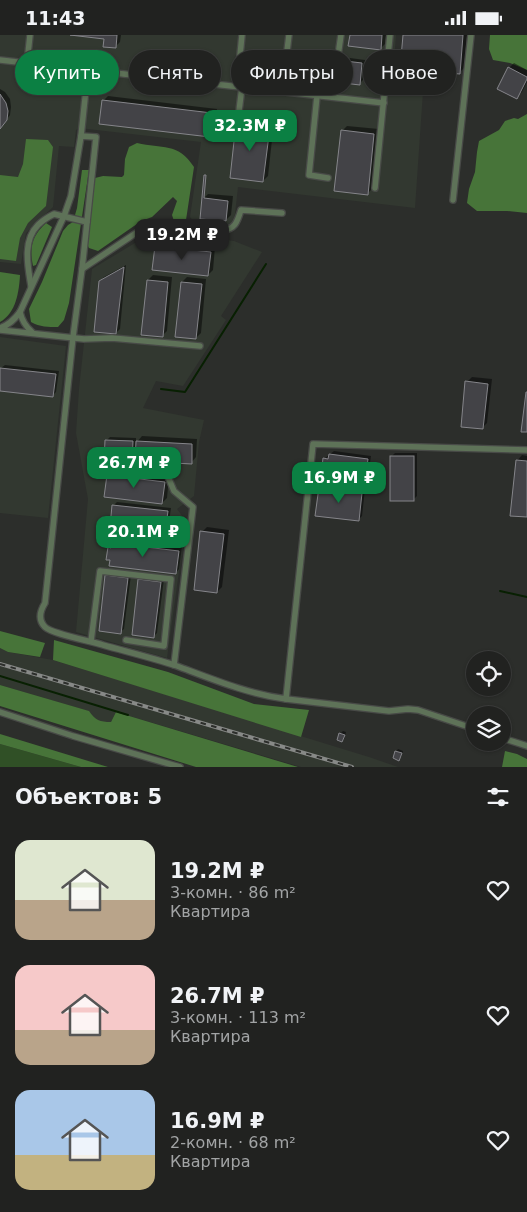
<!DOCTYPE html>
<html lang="ru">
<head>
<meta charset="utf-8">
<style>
  :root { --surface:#212220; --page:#2d2f2d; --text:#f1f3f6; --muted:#a2a4a5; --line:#3e3f3e; --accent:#0b8043 }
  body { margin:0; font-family:"DejaVu Sans",sans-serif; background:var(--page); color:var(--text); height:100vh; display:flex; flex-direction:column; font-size:19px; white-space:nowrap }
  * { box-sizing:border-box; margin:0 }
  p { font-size:16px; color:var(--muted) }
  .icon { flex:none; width:28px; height:28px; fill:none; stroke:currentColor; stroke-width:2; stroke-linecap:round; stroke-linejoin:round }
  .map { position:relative; height:732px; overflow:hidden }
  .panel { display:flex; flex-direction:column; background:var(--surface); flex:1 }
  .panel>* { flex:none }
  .top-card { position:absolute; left:15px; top:15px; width:498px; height:45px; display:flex; gap:10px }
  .buttons { position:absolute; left:466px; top:616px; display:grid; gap:10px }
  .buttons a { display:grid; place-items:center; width:45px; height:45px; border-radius:50%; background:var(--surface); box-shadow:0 1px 4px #0004,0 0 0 1px var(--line); font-size:25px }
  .price { position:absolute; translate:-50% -42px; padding:0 11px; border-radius:10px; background:var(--accent); color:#fff; font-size:16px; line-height:32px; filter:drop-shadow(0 1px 2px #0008) }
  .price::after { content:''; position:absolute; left:50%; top:30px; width:15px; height:11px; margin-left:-8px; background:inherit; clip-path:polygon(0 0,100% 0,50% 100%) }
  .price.current { background:#222; color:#fff }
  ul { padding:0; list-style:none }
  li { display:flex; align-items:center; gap:15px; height:125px; padding:0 15px }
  li span { display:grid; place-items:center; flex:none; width:140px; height:100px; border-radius:15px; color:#555 }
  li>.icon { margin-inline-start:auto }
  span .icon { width:60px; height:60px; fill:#fffc; stroke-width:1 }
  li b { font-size:21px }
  h2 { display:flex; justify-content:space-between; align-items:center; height:60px; padding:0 15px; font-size:21px }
  .tag { padding:0 18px; border-radius:22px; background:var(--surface); box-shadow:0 1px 4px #0004,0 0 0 1px var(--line); font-size:18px; line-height:45px }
  .tag.current { background:var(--accent); color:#fff }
  .status { display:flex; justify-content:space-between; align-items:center; height:35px; padding:0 25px; background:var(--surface); direction:ltr }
  .status svg { height:14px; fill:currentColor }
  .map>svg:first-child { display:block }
</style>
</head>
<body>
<div class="status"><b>11:43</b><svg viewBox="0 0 49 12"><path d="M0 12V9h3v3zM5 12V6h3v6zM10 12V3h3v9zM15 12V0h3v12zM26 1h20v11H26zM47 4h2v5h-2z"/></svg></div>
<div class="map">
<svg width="527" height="732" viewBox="0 0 527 732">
  <rect width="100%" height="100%" fill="#2c2e2b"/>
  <g fill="#323830">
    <path d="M0 0H396L393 40 424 42 415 173 238 152 234 188 229 191 195 188 190 182 201 107 79 93 76 95 74 112 59 111 53 172 26 198 21 229 0 227Z"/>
    <path d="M153 197 234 206 262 217 221 281 226 285 183 351 156 346 143 373 204 385 199 407 194 461 177 474 186 486 167 623 76 597 88 464 76 398 79 354 92 234Z"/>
    <path d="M0 302 66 311 48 483 0 478Z"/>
    <path d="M0 613 8 617 53 625 369 722 398 732H301L116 677 111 687H101L95 684 88 676 0 650Z"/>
  </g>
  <path fill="#305026" d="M0 709 81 732H0Z"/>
  <g fill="#477439">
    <path d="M490 0H527V35L510 28 493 25 489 14Z"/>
    <path d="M527 79V178L507 176H477L467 168 469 154 475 137 477 117 479 106 499 95 505 86 514 83 518 84Z"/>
    <path d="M26 104 48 105 53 112 46 171 28 188 20 203 16 226 0 224V140L18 142 23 129Z"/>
    <path d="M137 108C162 114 178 107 194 132L186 185 182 188 174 186 172 180 177 166 173 162 152 182 144 185 134 191 98 216 89 213 87 209 95 143 103 141 122 142 124 140 125 124 129 112Z"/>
    <path d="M82 135H89L69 268 64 285 58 292C48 292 40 292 31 287L29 274 42 247 63 196 68 190 73 187 77 173Z"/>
    <path d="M46 188 52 192 36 230 33 231C29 212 32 201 46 188Z"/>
    <path d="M0 237 20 240C19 257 16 278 0 287Z"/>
    <path d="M0 596 45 608 40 622 8 617 0 613Z"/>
    <path d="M54 605 168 637 254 669 309 675 301 702 53 625Z"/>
    <path d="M0 650 89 676C95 685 100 687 111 687L116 677 298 732H196L0 671Z"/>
    <path d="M0 699 108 732H81L0 709Z"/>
    <path d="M505 716 517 719 527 724V732H502Z"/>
  </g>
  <g fill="#0007">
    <path d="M82 0H121L120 7 115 12 106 3Z"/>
    <path d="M351 0H386L385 9 380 14Z"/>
    <path d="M405 0H467L464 33 459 38Z"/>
    <path d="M350 23 365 25 363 45 359 49 347 27Z"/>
    <path d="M514 28 527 35V47L522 57 516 62 509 33Z"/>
    <path d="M0 54 5 57 10 64 11 72 10 80 5 87 0 92Z"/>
    <path d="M108 61 217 74 214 95 209 100 103 66Z"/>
    <path d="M243 84 274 87 268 141 263 146 238 89Z"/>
    <path d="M347 91 379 94 372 154 367 159 342 96Z"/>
    <path d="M208 159 233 161 231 180 226 185 203 164Z"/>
    <path d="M161 206 215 212 213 235 208 240 156 211Z"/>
    <path d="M126 230 120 294 116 298 100 246 104 242Z"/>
    <path d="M153 240 172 242 167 296 162 301 143 299 148 245Z"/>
    <path d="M187 242 206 244 201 298 196 303 182 247Z"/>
    <path d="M5 330 59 336 56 357 53 360 0 355 1 333Z"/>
    <path d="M472 342 492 344 487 388 482 393 467 347Z"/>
    <path d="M142 401 197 404 196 422 191 428 137 422 132 427 106 406 110 402 136 403V408Z"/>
    <path d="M334 416 371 421 368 441 365 445 324 424Z"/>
    <path d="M395 418H417V461L413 465 391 422Z"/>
    <path d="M522 420 527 421V481L517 426Z"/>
    <path d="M113 435 169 442 167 463 162 468 108 440Z"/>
    <path d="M323 449 365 454 362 481 358 485 320 453Z"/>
    <path d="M117 467 171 473 168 493 165 497 113 471Z"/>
    <path d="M207 492 229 495 222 552 217 557 202 497Z"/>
    <path d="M117 505 182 512 179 534 176 538 111 524 109 513Z"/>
    <path d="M110 537 131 540 124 594 120 597 107 541Z"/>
    <path d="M143 541 164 544 157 598 154 601 140 545Z"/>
    <path d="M343 696 346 697 344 704 342 706 338 705 341 698Z"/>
    <path d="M398 714 403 716 401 722 399 724 396 717Z"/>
  </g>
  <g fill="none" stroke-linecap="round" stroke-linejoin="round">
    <g stroke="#082002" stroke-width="2">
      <path d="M161 354 185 357 266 229"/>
      <path d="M500 556 527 562"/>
      <path d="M0 641 128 680"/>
    </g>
  </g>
  <g fill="#434347" stroke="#85858a">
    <path d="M70 0H117L116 13 103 12 104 4Z"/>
    <path d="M350 0H382L381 15 348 11Z"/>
    <path d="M403 0H463L460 39 400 34Z"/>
    <path d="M345 26 362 28 360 50 343 48Z"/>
    <path d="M508 32 527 42V44L517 64 497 54Z"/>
    <path d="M0 59 6 68 8 76 7 85 0 94Z"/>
    <path d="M102 65 212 78 210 102 99 89Z"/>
    <path d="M236 88 270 92 263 147 230 143Z"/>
    <path d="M341 95 374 99 368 160 334 156Z"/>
    <path d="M204 140H206L204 163 228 166 226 186 200 184Z"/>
    <path d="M155 211 211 217 208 241 152 235Z"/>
    <path d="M124 232 116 299 94 297 99 246Z"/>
    <path d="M147 245 168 247 163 302 141 300Z"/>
    <path d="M181 247 202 249 196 304 175 302Z"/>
    <path d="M0 333 56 339 53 362 0 356Z"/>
    <path d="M465 346 488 349 483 394 461 392Z"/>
    <path d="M526 357H527V397H521Z"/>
    <path d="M105 405 133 406 132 428 104 427Z"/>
    <path d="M136 406 192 409V429L135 426Z"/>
    <path d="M329 419 368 424 365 446 321 441 323 423 328 424Z"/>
    <rect x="390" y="421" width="24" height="45"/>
    <path d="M516 425 527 426V482L510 481Z"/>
    <path d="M107 440 165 447 162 469 104 462Z"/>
    <path d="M319 452 362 458 359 486 315 481Z"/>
    <path d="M112 470 168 476 165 498 110 492Z"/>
    <path d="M200 496 224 499 217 558 194 555Z"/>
    <path d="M112 508 179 516 176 539 109 531 110 525H106L108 512 111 513Z"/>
    <path d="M105 540 128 543 121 599 99 596Z"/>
    <path d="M138 544 161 547 154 603 132 600Z"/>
    <path d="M339 698 345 700 342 707 337 705Z"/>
    <path d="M395 716 402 718 399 726 393 723Z"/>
  </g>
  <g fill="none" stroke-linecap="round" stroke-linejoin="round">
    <defs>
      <g id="minor">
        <path d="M0 25 88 35 81 101"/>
        <path d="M27 28 30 0"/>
        <path d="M88 35 384 68"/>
        <path d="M237 51 242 0"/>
        <path d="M282 57 289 0"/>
        <path d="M317 61 309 140 328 143"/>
        <path d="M332 62 341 0"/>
        <path d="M238 84 242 52"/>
        <path d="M375 153 390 0"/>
        <path d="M453 165 471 0"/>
        <path d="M82 234 148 190 221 196C235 194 237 188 241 175L282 178"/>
        <path d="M31 251C28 232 22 206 38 190 42 186 48 182 54 179L87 187"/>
        <path d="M20 277C22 286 25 291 32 297"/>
        <path d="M0 293C9 290 14 285 20 277L64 181 71 161 81 101 96 102 82 234 73 302 45 568C40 576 38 585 45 592 52 599 91 606 103 610 128 617 153 623 177 631 212 644 248 659 286 664L313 409 527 415"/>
        <path d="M0 295 84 304 112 303 200 311"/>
        <path d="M166 437 174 456 193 472 174 630"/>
        <path d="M91 606 100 536 171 544 164 611 126 605"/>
        <path d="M286 664 389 676 408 674 418 675 475 694"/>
        <path d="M0 677 73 701 180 732"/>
        <path d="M502 703 527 711"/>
      </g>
    </defs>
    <use href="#minor" stroke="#484a47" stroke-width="8"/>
    <use href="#minor" stroke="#5e7258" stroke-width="5.5"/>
    <defs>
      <path id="rail" d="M0 629 352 732"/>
    </defs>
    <use href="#rail" stroke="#878987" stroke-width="4"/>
    <use href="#rail" stroke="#2c2e2b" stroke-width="2" stroke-dasharray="5.5" stroke-linecap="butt"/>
  </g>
</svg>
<div class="buttons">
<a><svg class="icon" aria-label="locate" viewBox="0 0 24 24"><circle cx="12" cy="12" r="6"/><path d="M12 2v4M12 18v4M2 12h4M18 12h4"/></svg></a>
<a><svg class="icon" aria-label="layers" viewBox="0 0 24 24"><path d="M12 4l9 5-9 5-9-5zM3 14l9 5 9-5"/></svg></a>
</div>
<b class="price" style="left:250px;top:117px">32.3M ₽</b>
<b class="price current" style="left:182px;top:226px">19.2M ₽</b>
<b class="price" style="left:134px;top:454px">26.7M ₽</b>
<b class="price" style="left:339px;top:469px">16.9M ₽</b>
<b class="price" style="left:143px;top:523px">20.1M ₽</b>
<div class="top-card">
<a class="tag current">Купить</a>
<a class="tag">Снять</a>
<a class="tag">Фильтры</a>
<a class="tag">Новое</a>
</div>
</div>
<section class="panel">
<h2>Объектов: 5<svg class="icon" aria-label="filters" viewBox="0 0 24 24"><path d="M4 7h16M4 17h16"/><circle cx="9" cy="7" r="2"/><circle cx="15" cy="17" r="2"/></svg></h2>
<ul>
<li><span style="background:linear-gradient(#dfe7d0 60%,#b9a48a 0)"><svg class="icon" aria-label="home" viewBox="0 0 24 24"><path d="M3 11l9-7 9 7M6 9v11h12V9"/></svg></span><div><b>19.2M ₽</b><p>3-комн. · 86 m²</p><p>Квартира</p></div><svg class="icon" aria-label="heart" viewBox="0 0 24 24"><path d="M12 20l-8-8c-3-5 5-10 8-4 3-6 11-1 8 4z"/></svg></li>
<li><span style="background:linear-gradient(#f6c9c9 65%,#b9a48a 0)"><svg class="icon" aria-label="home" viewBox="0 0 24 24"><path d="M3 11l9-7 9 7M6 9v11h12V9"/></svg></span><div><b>26.7M ₽</b><p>3-комн. · 113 m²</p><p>Квартира</p></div><svg class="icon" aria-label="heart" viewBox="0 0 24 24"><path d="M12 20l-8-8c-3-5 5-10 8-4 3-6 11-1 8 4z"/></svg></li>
<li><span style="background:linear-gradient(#a9c7e8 65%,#c2b280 0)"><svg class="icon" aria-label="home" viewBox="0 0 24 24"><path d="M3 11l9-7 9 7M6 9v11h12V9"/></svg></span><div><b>16.9M ₽</b><p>2-комн. · 68 m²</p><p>Квартира</p></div><svg class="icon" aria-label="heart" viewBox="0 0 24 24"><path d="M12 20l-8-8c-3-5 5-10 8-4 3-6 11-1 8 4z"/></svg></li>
</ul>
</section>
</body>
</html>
